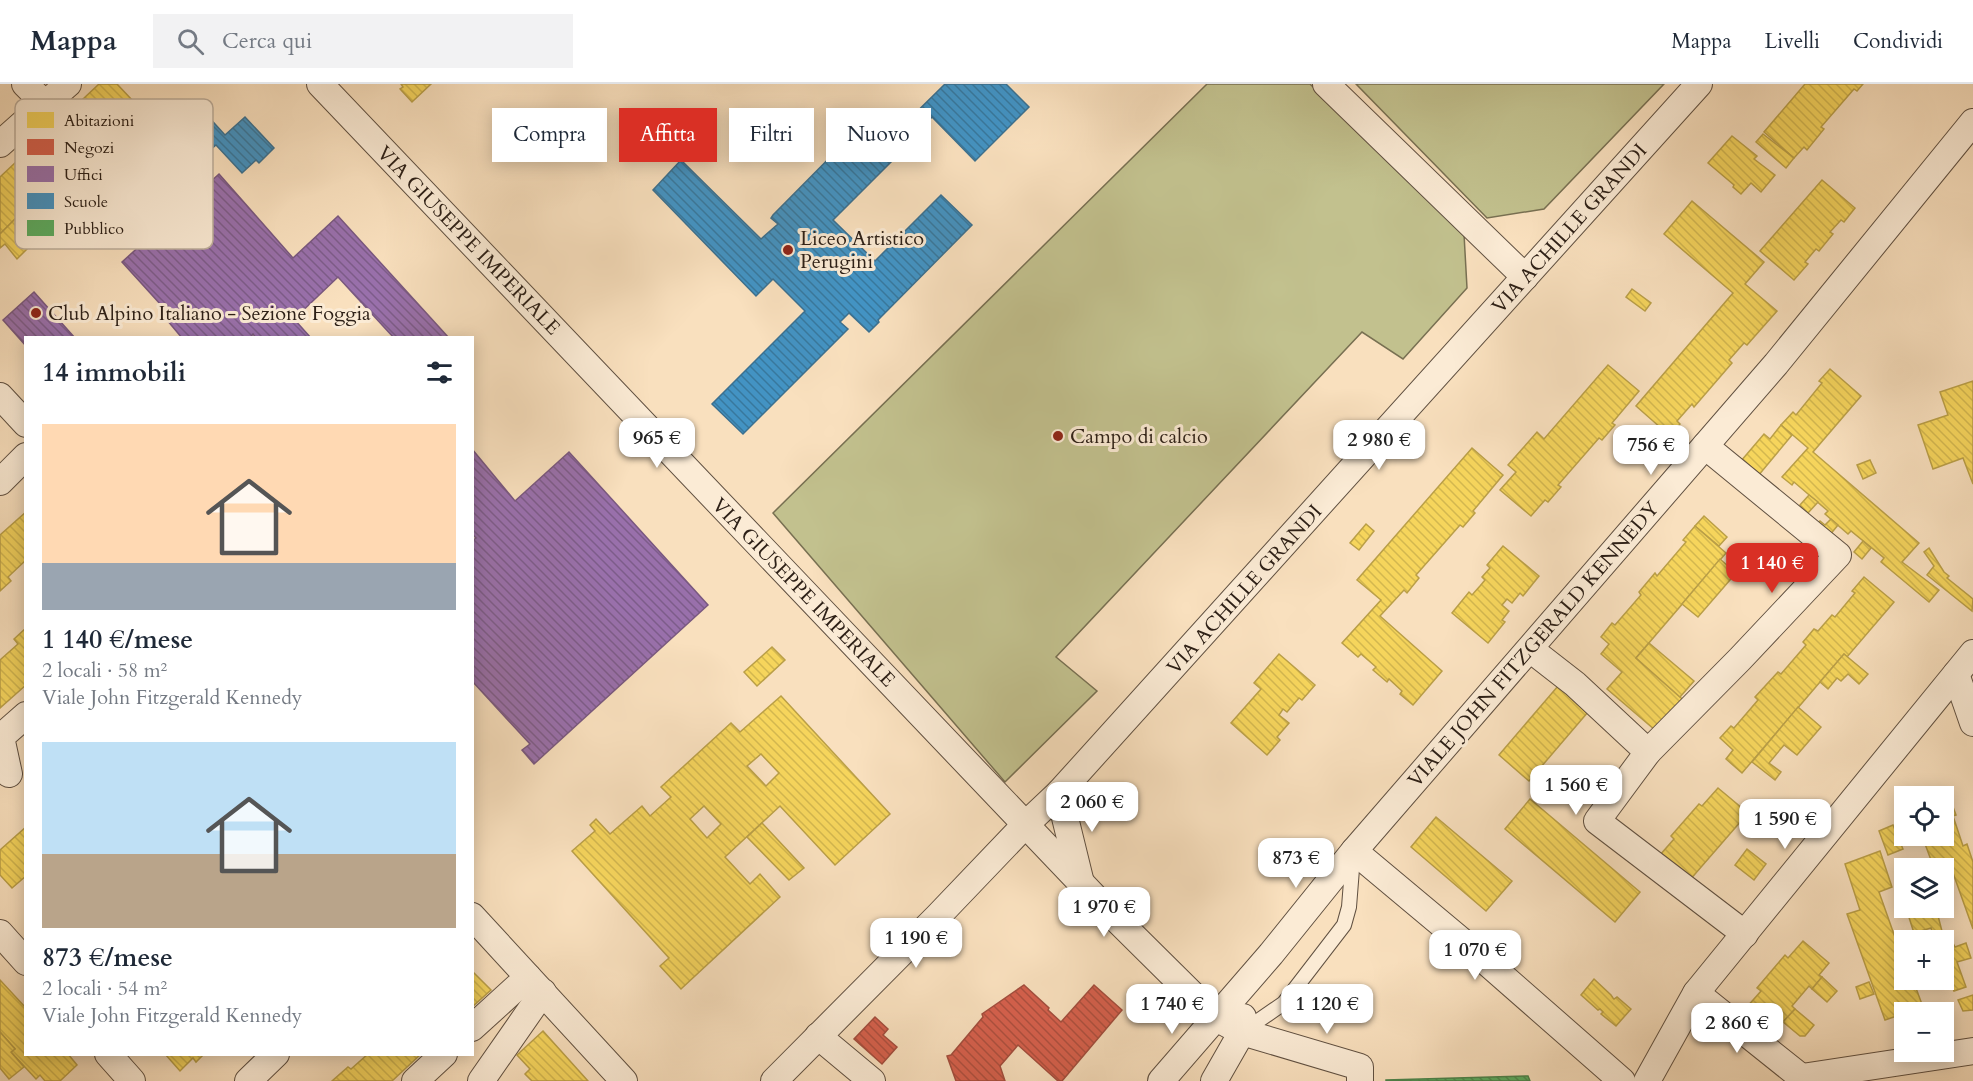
<!DOCTYPE html>
<html lang="it">
<head>
<meta charset="utf-8">
<style>
  :root { --surface:#fff; --page:#f2f2f3; --text:#1f2937; --muted:#747a83; --line:#e0e1e3; --accent:#d93025 }
  body { margin:0; font-family:Cardo,serif; background:var(--page); color:var(--text); height:100vh; display:flex; flex-direction:column; font-size:22px; white-space:nowrap }
  * { box-sizing:border-box; margin:0 }
  p { font-size:20px; color:var(--muted) }
  .icon { flex:none; width:33px; height:33px; fill:none; stroke:currentColor; stroke-width:2; stroke-linecap:round; stroke-linejoin:round }
  .map { position:relative; flex:1; overflow:hidden }
  .details { position:absolute; left:24px; top:252px; width:450px; height:720px; display:flex; flex-direction:column; background:var(--surface); border-radius:0px; box-shadow:0 3px 15px #0003 }
  .details>* { flex:none }
  .banner { position:absolute; left:492px; top:24px; width:570px; height:54px; display:flex; gap:12px }
  .fabs { position:absolute; left:1894px; top:702px; display:grid; gap:12px }
  .fabs a { display:grid; place-items:center; width:60px; height:60px; border-radius:0px; background:var(--surface); box-shadow:0 3px 15px #0003; font-size:30px }
  .price { position:absolute; translate:-50% -51px; padding:0 14px; border-radius:12px; background:#fff; color:#222; font-size:20px; line-height:39px; filter:drop-shadow(0 2px 3px #0008) }
  .price::after { content:''; position:absolute; left:50%; top:36px; width:18px; height:14px; margin-left:-9px; background:inherit; clip-path:polygon(0 0,100% 0,50% 100%) }
  .price.active { background:var(--accent); color:#fff }
  ul { padding:0; list-style:none }
  li { display:grid; align-content:center; gap:12px; height:318px; padding:0 18px }
  li span { display:grid; place-items:center; height:186px; border-radius:0px; color:#555 }
  li>.icon { margin-inline-start:auto }
  span .icon { width:108px; height:108px; fill:#fffc; stroke-width:1 }
  li b { font-size:26px }
  h2 { display:flex; justify-content:space-between; align-items:center; height:72px; padding:0 18px; font-size:26px }
  .tag { padding:0 21px; border-radius:0px; background:var(--surface); box-shadow:0 3px 15px #0003; font-size:21px; line-height:54px }
  .tag.active { background:var(--accent); color:#fff }
  header { display:flex; align-items:center; gap:36px; box-sizing:border-box; height:84px; padding:0 30px; background:var(--surface); border-bottom:2px solid var(--line) }
  header strong { font-size:28px }
  nav { display:flex; gap:33px; margin-inline-start:auto; font-size:21px }
  .search { width:420px; height:54px; background:var(--page); display:flex; align-items:center; gap:15px; box-sizing:border-box; padding:0 21px; border-radius:0px; color:var(--muted); font-size:22px }
  .map>svg:first-child { display:block }
</style>
</head>
<body>
<header>
<strong>Mappa</strong>
<div class="search"><svg class="icon" aria-label="search" viewBox="0 0 24 24"><circle cx="10" cy="10" r="6"/><path d="M15 15l6 6"/></svg>Cerca qui</div>
<nav><a>Mappa</a><a>Livelli</a><a>Condividi</a></nav>
</header>
<div class="map">
<svg width="1973" height="997" viewBox="0 0 1973 997">
  <defs>
    <pattern id="homes-back-hatch" width="6" height="6" patternUnits="userSpaceOnUse" patternTransform="scale(1.5)"><rect width="6" height="6" fill="#f6d55c"/><path d="M-1 5l2 2M0 0l6 6M5-1l2 2" fill="none" stroke="#d3b74f"/></pattern>
    <pattern id="shops-back-hatch" width="6" height="6" patternUnits="userSpaceOnUse" patternTransform="scale(1.5)"><rect width="6" height="6" fill="#d6604d"/><path d="M-1 5l2 2M0 0l6 6M5-1l2 2" fill="none" stroke="#ae4f3f"/></pattern>
    <pattern id="offices-back-hatch" width="6" height="6" patternUnits="userSpaceOnUse" patternTransform="scale(1.5)"><rect width="6" height="6" fill="#9970ab"/><path d="M-1 5l2 2M0 0l6 6M5-1l2 2" fill="none" stroke="#7d5c8a"/></pattern>
    <pattern id="schools-back-hatch" width="6" height="6" patternUnits="userSpaceOnUse" patternTransform="scale(1.5)"><rect width="6" height="6" fill="#4393c3"/><path d="M-1 5l2 2M0 0l6 6M5-1l2 2" fill="none" stroke="#38789d"/></pattern>
    <pattern id="public-back-hatch" width="6" height="6" patternUnits="userSpaceOnUse" patternTransform="scale(1.5)"><rect width="6" height="6" fill="#5aae61"/><path d="M-1 5l2 2M0 0l6 6M5-1l2 2" fill="none" stroke="#4b8d4f"/></pattern>
  </defs>
  <rect width="100%" height="100%" fill="#f9e0be"/>
  <filter id="stains"><feTurbulence type="fractalNoise" baseFrequency=".00333" numOctaves="4"/><feColorMatrix values="0 0 0 0 .2 0 0 0 0 .09 0 0 0 0 .02 0 0 0 .5 -.17"/></filter>
  <radialGradient id="worn" r=".72"><stop offset=".6" stop-color="#630" stop-opacity="0"/><stop offset="1" stop-color="#630" stop-opacity=".3"/></radialGradient>
  <g fill="#c2c18e" stroke="#787052" stroke-width="1.5">
    <path d="M1207 0H1310L1464 150 1467 204 1403 275 1362 248 1056 573 1097 607 1005 698 773 429Z"/>
    <path d="M1356 0H1664L1544 125 1487 134Z"/>
  </g>
  <g fill="url(#homes-back-hatch)" stroke="#ba9f47" stroke-width="1.5" fill-rule="evenodd">
    <path d="M99 0H117L132 16 133 18 123 27 127 31 97 58 94 54 72 74 76 79 47 106 42 101 21 122 24 126 0 150V93Z"/>
    <path d="M401 0H431L412 18 400 5 403 3Z"/>
    <path d="M1805 0H1863L1857 7 1854 5 1821 43 1824 45 1807 66 1804 63 1794 74 1764 48Z"/>
    <path d="M1763 50 1794 74 1786 84 1756 58Z"/>
    <path d="M1732 52 1757 72 1754 75 1775 91 1761 108 1751 99 1741 110 1733 103 1734 101 1708 79Z"/>
    <path d="M1822 96 1855 124 1844 138 1841 136 1830 148 1833 150 1819 167 1816 165 1805 178 1808 180 1794 196 1760 167Z"/>
    <path d="M1692 117 1764 178 1745 200 1777 227 1747 261 1744 259 1729 276 1732 279 1694 323 1692 320 1677 337 1680 340 1670 352 1636 322 1733 209 1664 150Z"/>
    <path d="M23 127 44 148 17 175 5 160 0 164V150Z"/>
    <path d="M1632 205 1651 219 1645 227 1626 213Z"/>
    <path d="M1608 281 1639 307 1612 339 1615 341 1602 356 1599 354 1558 401 1561 403 1548 418 1545 416 1531 432 1500 406 1516 388 1508 381 1537 348 1544 355Z"/>
    <path d="M1830 285 1861 312 1813 368 1919 459 1902 478 1939 506 1929 518 1881 478 1884 474 1851 447 1848 450 1825 430 1828 427 1794 398 1792 401 1782 393 1808 364 1781 341 1793 328 1796 331 1822 299 1819 297Z"/>
    <path d="M1973 297V400L1963 374 1933 385 1918 341 1948 331 1940 308Z"/>
    <path d="M1781 341 1792 351 1758 392 1741 377 1764 350 1770 355Z"/>
    <path d="M1472 364 1503 391 1473 427 1475 429 1463 443 1460 441 1416 491 1419 494 1407 509 1404 506 1380 532 1442 587 1413 621 1400 610 1402 607 1389 595 1387 598 1373 586 1376 583 1361 570 1358 573 1342 559 1381 516 1357 496Z"/>
    <path d="M1870 376 1876 389 1863 395 1857 381Z"/>
    <path d="M1809 411 1818 418 1808 429 1800 421Z"/>
    <path d="M26 428V476L8 493 11 497 0 507V451Z"/>
    <path d="M1704 432 1727 453 1719 462 1695 442Z"/>
    <path d="M1831 435 1838 441 1829 452 1816 441 1820 437 1825 441Z"/>
    <path d="M1366 440 1374 447 1359 466 1350 459Z"/>
    <path d="M1695 442 1726 469 1636 574 1689 621 1662 652 1607 605 1622 588 1601 570 1609 560 1601 553 1612 539 1615 541 1641 511 1639 508 1655 489 1657 492 1686 458 1683 456Z"/>
    <path d="M1863 457 1871 464 1862 475 1854 468Z"/>
    <path d="M1503 462 1539 492 1523 512 1520 509 1512 519 1507 515 1502 521 1509 527 1502 536 1505 538 1488 559 1452 529 1469 508 1472 511 1480 502 1485 496 1482 493 1490 484 1487 481Z"/>
    <path d="M1929 464 1944 488 1949 492 1947 494 1973 515 1972 527 1927 491 1934 482 1924 468Z"/>
    <path d="M1720 475 1736 489 1698 533 1682 520Z"/>
    <path d="M1864 493 1894 518 1847 573 1844 570 1742 689 1726 675 1733 666 1720 654 1731 642 1734 644 1758 616 1755 613 1778 588 1781 590 1806 561 1803 558 1814 545 1818 547 1832 531 1835 533 1855 509 1852 507Z"/>
    <path d="M26 544V601L0 624V576L18 560 14 555Z"/>
    <path d="M1649 559 1694 597 1680 613 1636 574Z"/>
    <path d="M772 563 785 576 757 602 744 588Z"/>
    <path d="M1279 570 1315 601 1302 616 1299 614 1287 628 1283 625 1279 631 1289 639 1277 653 1280 656 1267 671 1231 639 1261 605 1254 599Z"/>
    <path d="M1844 570 1868 590 1859 600 1848 590 1841 597 1837 594 1828 605 1820 598Z"/>
    <path d="M1558 602 1588 628 1529 697 1499 671Z"/>
    <path d="M781 612 890 730 835 781 780 722 725 773 750 800 760 790 780 813 681 905 660 882 669 874 572 767 595 747 590 741 596 735 610 750 642 722 650 732 671 713 661 703 731 639 740 648ZM761 670 779 689 766 702 747 682ZM704 722 721 740 707 754 690 735Z"/>
    <path d="M1798 623 1821 643 1797 671 1784 661 1769 679 1781 688 1775 696 1752 678Z"/>
    <path d="M1718 704 1748 729 1689 797 1660 771 1674 755 1671 752 1699 720 1702 722Z"/>
    <path d="M1949 712 1956 731 1953 732 1963 762 1967 760 1973 778V845L1953 789 1944 792V784H1934L1922 752H1944V714Z"/>
    <path d="M1530 715 1640 808 1615 838 1505 745Z"/>
    <path d="M1436 733 1512 797 1486 827 1411 763Z"/>
    <path d="M762 739 804 784 789 796 747 753Z"/>
    <path d="M1893 741 1903 765 1888 771 1879 747Z"/>
    <path d="M26 743V792L12 804 0 791V766Z"/>
    <path d="M1747 765 1766 780 1754 796 1735 781Z"/>
    <path d="M1880 767 1892 803 1879 808 1896 856 1899 854 1905 872V896H1913L1923 923 1885 936 1847 830 1860 826 1845 780Z"/>
    <path d="M1906 824H1936L1943 851 1934 854 1931 844 1914 849Z"/>
    <path d="M1803 857 1829 879 1819 891 1822 893 1812 905 1809 902 1792 922 1795 925 1783 938 1780 936 1771 946 1746 924 1761 907 1757 904 1785 871 1788 874Z"/>
    <path d="M1953 859 1955 863 1966 859 1971 874 1957 878 1966 903 1954 907 1950 897 1944 899 1943 896H1944V862Z"/>
    <path d="M472 887 491 906 472 923Z"/>
    <path d="M1822 893 1837 907 1827 918 1812 905Z"/>
    <path d="M1594 895 1611 911 1613 914 1614 915 1617 913 1631 925 1616 942 1601 930 1603 928 1600 925 1598 926 1581 911Z"/>
    <path d="M0 896 26 924V970H68L77 981 60 997H45L40 991 36 995 11 968 15 965 0 948Z"/>
    <path d="M1869 898 1874 910 1860 915 1856 903Z"/>
    <path d="M1973 911V926L1963 927 1958 916Z"/>
    <path d="M1795 925 1814 941 1805 952H1800L1783 938Z"/>
    <path d="M543 947 588 997H532L525 990 530 985 517 971Z"/>
    <path d="M0 948 15 965 11 968 24 983 9 995 0 984Z"/>
    <path d="M165 970H204L196 978 193 974 180 987Z"/>
    <path d="M368 970H421L392 997H332L348 983 351 985Z"/>
  </g>
  <g fill="url(#shops-back-hatch)" stroke="#a34d3d" stroke-width="1.5">
    <path d="M1024 901 1049 924 1048 926 1061 938 1094 901 1122 926 1062 997H1058L1018 961 1000 982 1005 997H956L947 972 951 971 983 933 982 930Z"/>
    <path d="M875 933 888 945 883 951 897 963 882 980 854 955Z"/>
  </g>
  <g fill="url(#offices-back-hatch)" stroke="#79587f" stroke-width="1.5">
    <path d="M219 90 293 174 338 132 449 254H394L338 193 294 235 311 254H256L253 250 250 254H182L167 236 171 232 122 178Z"/>
    <path d="M34 208 75 254H26V262L3 236Z"/>
    <path d="M472 365 515 417 569 368 708 521 534 680 522 666 530 660 472 597V457L476 454 472 450Z"/>
  </g>
  <g fill="url(#schools-back-hatch)" stroke="#3c708f" stroke-width="1.5">
    <path d="M945 0H1006L1029 23 975 77 932 33 893 72 895 74 833 136 875 177 941 111 972 141 878 236 879 238 869 248 849 229 840 238 848 245 743 350 712 320 805 227 773 195 756 212 653 106 681 76 761 155 778 140 771 134 773 131 862 41 863 40 884 60Z"/>
    <path d="M205 29 225 51 245 33 274 64 259 79 256 76 242 89 216 61 193 81 174 60Z"/>
  </g>
  <path fill="url(#public-back-hatch)" stroke="#4c834b" stroke-width="1.5" d="M1528 992 1530 997H1386V996Z"/>
  <g fill="none" stroke-linecap="round" stroke-linejoin="round">
    <defs>
      <path id="lane" d="M1242 948 1284 919 1344 841 1349 823 1353 772"/>
      <g id="street">
        <path d="M320 0 1105 824 1216 934 1242 948 1360 983V997"/>
        <path d="M1326 0 1525 193"/>
        <path d="M45 20 68 0"/>
        <path d="M0 60 45 20 25 0"/>
        <path d="M0 312 26 340"/>
        <path d="M0 398 26 372"/>
        <path d="M1530 565 1575 600 1648 668 1597 737 1745 850"/>
        <path d="M1956 590 1973 639"/>
        <path d="M1648 668 1740 575 1838 471 1705 362"/>
        <path d="M9 690 1 653 26 631"/>
        <path d="M1059 709 1081 799"/>
        <path d="M1354 767 1476 869 1622 997"/>
        <path d="M472 832 624 997"/>
        <path d="M0 849 26 878"/>
        <path d="M1696 909 1806 997"/>
        <path d="M472 944 528 893"/>
        <path d="M818 952 872 997"/>
        <path d="M108 970 132 997"/>
        <path d="M1802 993 1973 967"/>
        <path d="M248 997 276 970"/>
        <path d="M415 997 444 970"/>
        <path d="M481 997 543 908"/>
        <path d="M774 997 938 832 1025 741 1059 709 1699 0"/>
        <path d="M1161 997 1271 870 1354 767 1776 280 1973 38"/>
        <path d="M1214 997 1242 948 1243 933"/>
        <path d="M1647 997 1696 909 1973 569"/>
      </g>
    </defs>
    <use href="#lane" stroke="#605041" stroke-width="16"/>
    <use href="#street" stroke="#605041" stroke-width="28"/>
    <use href="#lane" stroke="#fbebd5" stroke-width="14"/>
    <use href="#street" stroke="#fbebd5" stroke-width="26"/>
  </g>
  <g fill="#8f2418" stroke="#fbebd5" stroke-width="2">
    <circle cx="788" cy="166" r="6"/>
    <circle cx="36" cy="229" r="6"/>
    <circle cx="1058" cy="352" r="6"/>
  </g>
  <g text-anchor="middle" stroke-width="6" stroke-linejoin="round" paint-order="stroke">
    <g font-size="20" fill="#2d2017" stroke="#fbebd5">
      <text transform="translate(1569 144) rotate(-48)" y="7">VIA ACHILLE GRANDI</text>
      <text transform="translate(469 156) rotate(46)" y="7">VIA GIUSEPPE IMPERIALE</text>
      <text transform="translate(1244 505) rotate(-48)" y="7">VIA ACHILLE GRANDI</text>
      <text transform="translate(804 508) rotate(46)" y="7">VIA GIUSEPPE IMPERIALE</text>
      <text transform="translate(1533 560) rotate(-49)" y="7">VIALE JOHN FITZGERALD KENNEDY</text>
    </g>
    <g font-size="20" fill="#2d2017" stroke="#fbebd5" text-anchor="start">
      <text x="800" y="161">Liceo Artistico<tspan x="800" dy="23">Perugini</tspan></text>
      <text x="48" y="236">Club Alpino Italiano - Sezione Foggia</text>
      <text x="1070" y="359">Campo di calcio</text>
    </g>
  </g>
  <rect x="15" y="15" width="198" height="150" rx="9" fill="#fbebd5" stroke="#bdae9c" stroke-width="1.5"/>
  <rect x="27" y="28" width="27" height="16" fill="#f6d55c"/>
  <rect x="27" y="55" width="27" height="16" fill="#d6604d"/>
  <rect x="27" y="82" width="27" height="16" fill="#9970ab"/>
  <rect x="27" y="109" width="27" height="16" fill="#4393c3"/>
  <rect x="27" y="136" width="27" height="16" fill="#5aae61"/>
  <g font-size="16" fill="#2d2017">
    <text x="64" y="42">Abitazioni</text>
    <text x="64" y="69">Negozi</text>
    <text x="64" y="96">Uffici</text>
    <text x="64" y="123">Scuole</text>
    <text x="64" y="150">Pubblico</text>
  </g>
  <rect width="100%" height="100%" filter="url(#stains)"/>
  <rect width="100%" height="100%" fill="url(#worn)"/>
</svg>
<div class="fabs">
<a><svg class="icon" aria-label="locate" viewBox="0 0 24 24"><circle cx="12" cy="12" r="6"/><path d="M12 2v4M12 18v4M2 12h4M18 12h4"/></svg></a>
<a><svg class="icon" aria-label="layers" viewBox="0 0 24 24"><path d="M12 4l9 5-9 5-9-5zM3 14l9 5 9-5"/></svg></a>
<a>+</a>
<a>−</a>
</div>
<b class="price" style="left:657px;top:385px">965 €</b>
<b class="price" style="left:1379px;top:387px">2 980 €</b>
<b class="price" style="left:1651px;top:392px">756 €</b>
<b class="price active" style="left:1772px;top:510px">1 140 €</b>
<b class="price" style="left:1576px;top:732px">1 560 €</b>
<b class="price" style="left:1092px;top:749px">2 060 €</b>
<b class="price" style="left:1785px;top:766px">1 590 €</b>
<b class="price" style="left:1296px;top:805px">873 €</b>
<b class="price" style="left:1104px;top:854px">1 970 €</b>
<b class="price" style="left:916px;top:885px">1 190 €</b>
<b class="price" style="left:1475px;top:897px">1 070 €</b>
<b class="price" style="left:1172px;top:951px">1 740 €</b>
<b class="price" style="left:1327px;top:951px">1 120 €</b>
<b class="price" style="left:1737px;top:970px">2 860 €</b>
<div class="banner">
<a class="tag">Compra</a>
<a class="tag active">Affitta</a>
<a class="tag">Filtri</a>
<a class="tag">Nuovo</a>
</div>
<section class="details">
<h2>14 immobili<svg class="icon" aria-label="filters" viewBox="0 0 24 24"><path d="M4 7h16M4 17h16"/><circle cx="9" cy="7" r="2"/><circle cx="15" cy="17" r="2"/></svg></h2>
<ul>
<li><span style="background:linear-gradient(#ffd9b3 75%,#9aa5b1 0)"><svg class="icon" aria-label="home" viewBox="0 0 24 24"><path d="M3 11l9-7 9 7M6 9v11h12V9"/></svg></span><div><b>1 140 €/mese</b><p>2 locali · 58 m²</p><p>Viale John Fitzgerald Kennedy</p></div></li>
<li><span style="background:linear-gradient(#bfe0f5 60%,#b9a48a 0)"><svg class="icon" aria-label="home" viewBox="0 0 24 24"><path d="M3 11l9-7 9 7M6 9v11h12V9"/></svg></span><div><b>873 €/mese</b><p>2 locali · 54 m²</p><p>Viale John Fitzgerald Kennedy</p></div></li>
</ul>
</section>
</div>
</body>
</html>
